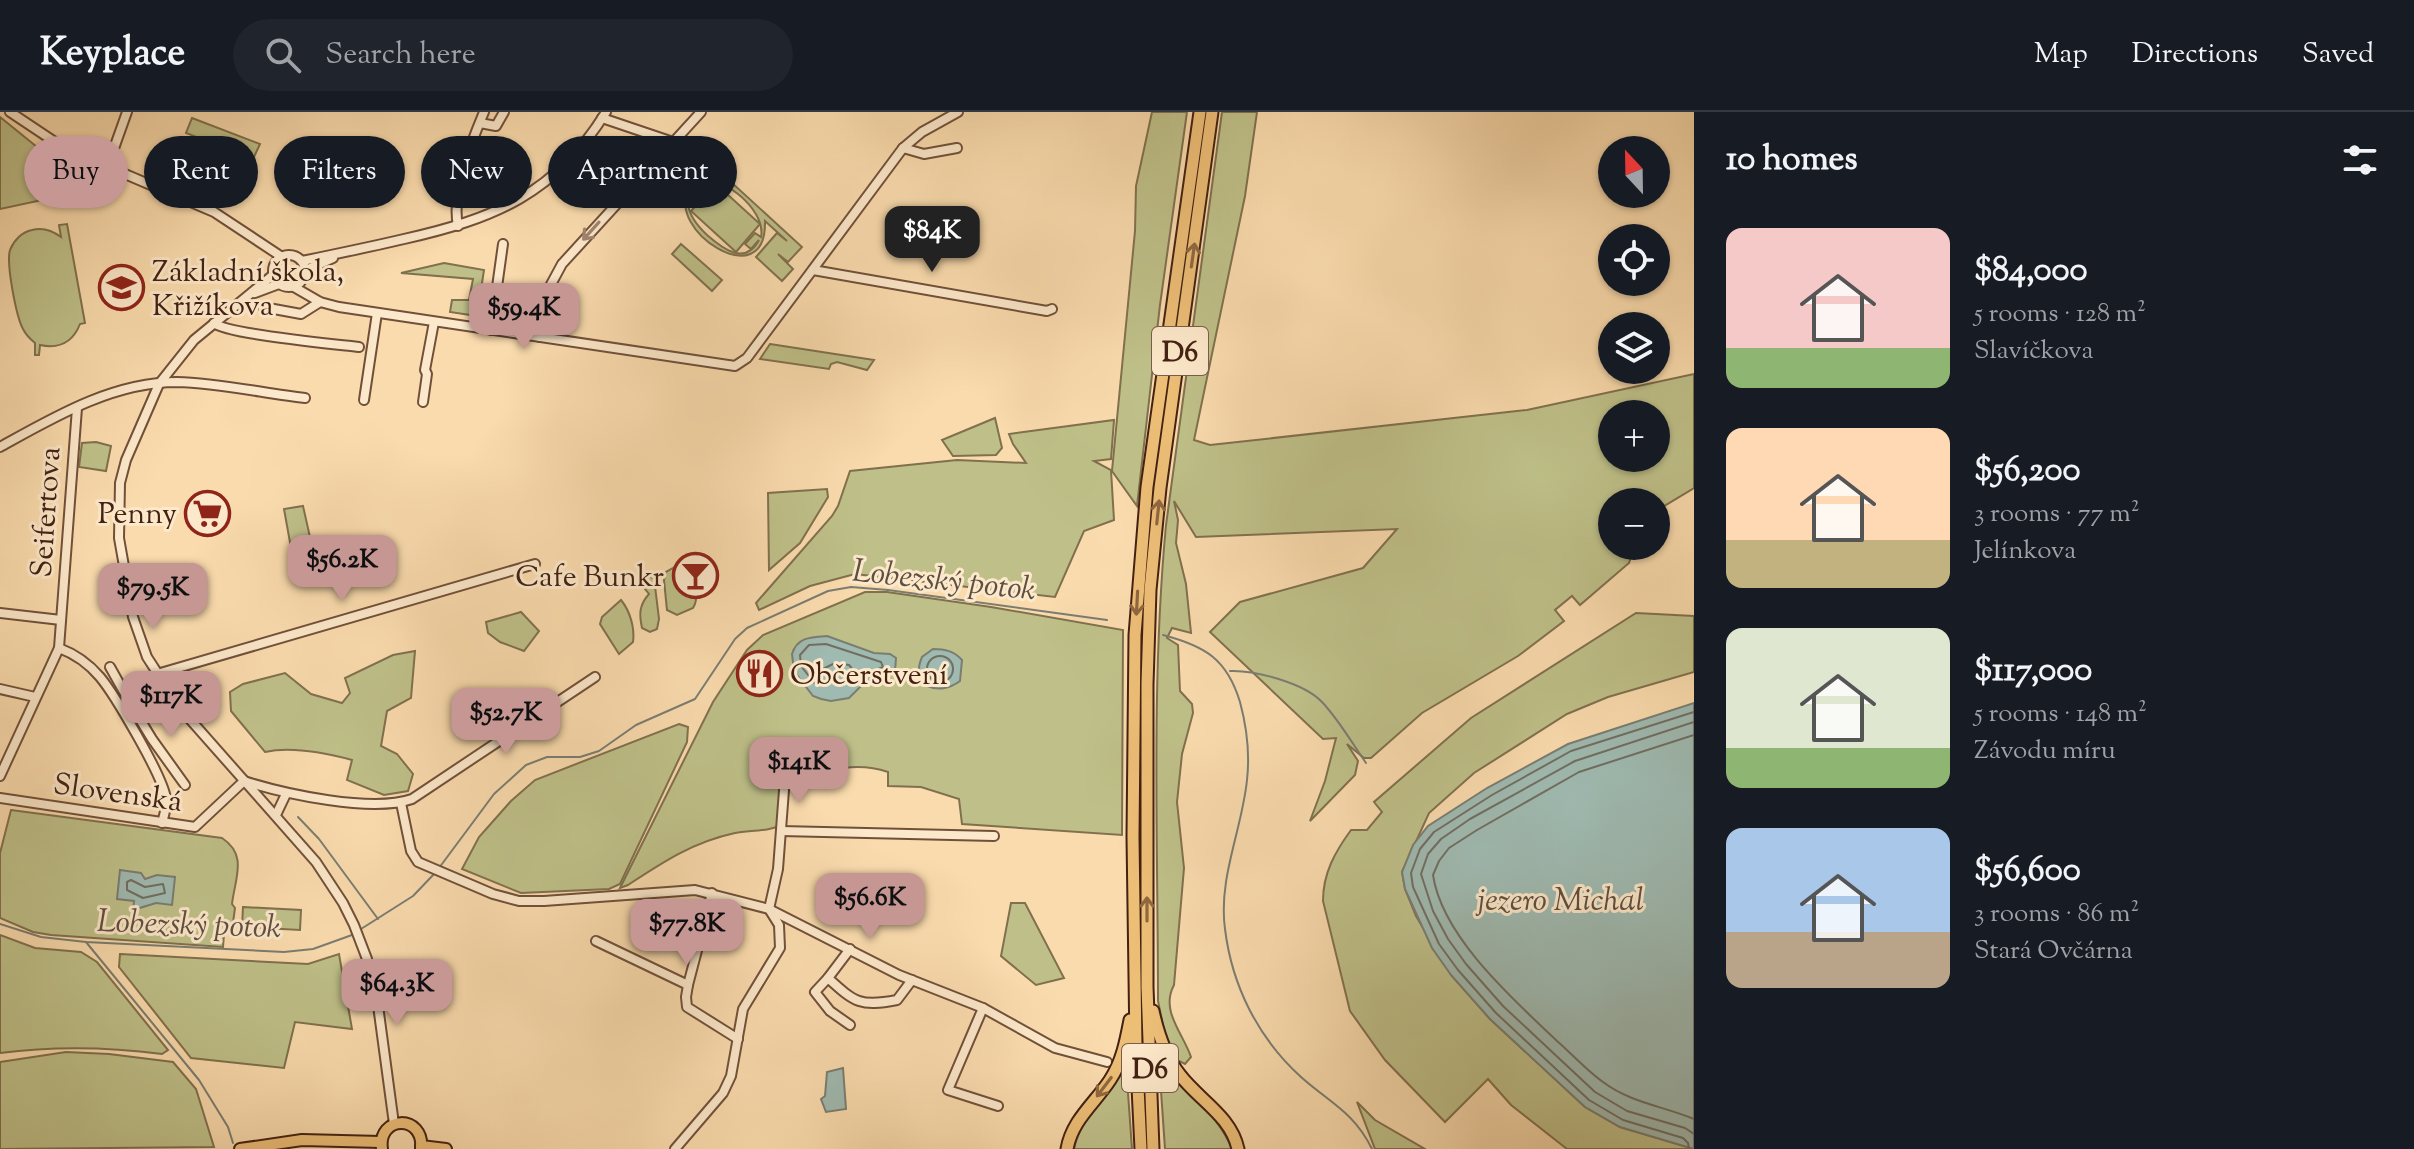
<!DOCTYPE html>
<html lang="en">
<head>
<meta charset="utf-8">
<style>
  :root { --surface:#171b24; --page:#20242c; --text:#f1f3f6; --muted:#9ea1a6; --line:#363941; --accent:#c59692 }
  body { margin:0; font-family:"Sorts Mill Goudy",serif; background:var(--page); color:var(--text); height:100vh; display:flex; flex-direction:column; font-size:30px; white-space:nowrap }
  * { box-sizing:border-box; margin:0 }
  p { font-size:26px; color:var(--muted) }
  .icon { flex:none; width:44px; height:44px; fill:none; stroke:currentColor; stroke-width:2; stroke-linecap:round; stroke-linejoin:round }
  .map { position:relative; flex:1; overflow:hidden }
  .side { display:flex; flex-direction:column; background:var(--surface); width:720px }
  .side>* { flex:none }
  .hud { position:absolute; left:24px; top:24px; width:760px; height:72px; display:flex; gap:16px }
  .needle { width:52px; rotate:338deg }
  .buttons { position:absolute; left:1598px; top:24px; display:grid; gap:16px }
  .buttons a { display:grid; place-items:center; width:72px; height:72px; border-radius:50%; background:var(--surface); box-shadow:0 2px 6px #0004; font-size:40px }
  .price { position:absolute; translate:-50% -68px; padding:0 18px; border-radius:16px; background:var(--accent); color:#111; font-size:26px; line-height:52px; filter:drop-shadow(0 2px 4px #0008) }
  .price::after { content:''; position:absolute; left:50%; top:48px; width:24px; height:18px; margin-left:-12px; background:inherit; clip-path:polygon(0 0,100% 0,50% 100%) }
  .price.selected { background:#222; color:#fff }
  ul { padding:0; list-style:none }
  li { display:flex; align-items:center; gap:24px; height:200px; padding:0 32px }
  li span { display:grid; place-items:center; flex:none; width:224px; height:160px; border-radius:16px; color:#555 }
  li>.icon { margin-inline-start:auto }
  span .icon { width:96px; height:96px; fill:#fffc; stroke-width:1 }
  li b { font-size:34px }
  h2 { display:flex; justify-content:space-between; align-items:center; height:96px; padding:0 32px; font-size:34px }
  .chip { padding:0 28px; border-radius:36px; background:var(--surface); box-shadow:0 2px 6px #0004; font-size:28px; line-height:72px }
  .chip.selected { background:var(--accent); color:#111 }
  header { display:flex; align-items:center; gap:48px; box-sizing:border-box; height:112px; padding:0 40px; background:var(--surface); border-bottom:2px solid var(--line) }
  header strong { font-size:38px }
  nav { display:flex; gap:44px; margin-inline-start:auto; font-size:28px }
  .search { width:560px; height:72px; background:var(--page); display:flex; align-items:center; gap:20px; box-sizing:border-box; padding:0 28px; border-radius:44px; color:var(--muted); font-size:30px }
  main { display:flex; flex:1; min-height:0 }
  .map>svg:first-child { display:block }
</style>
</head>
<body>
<header>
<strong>Keyplace</strong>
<div class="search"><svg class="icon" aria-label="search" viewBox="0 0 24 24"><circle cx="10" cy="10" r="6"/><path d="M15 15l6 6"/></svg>Search here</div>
<nav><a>Map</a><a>Directions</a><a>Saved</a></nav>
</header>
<main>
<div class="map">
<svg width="1694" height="1037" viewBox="0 0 1694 1037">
  <rect width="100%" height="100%" fill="#fadbad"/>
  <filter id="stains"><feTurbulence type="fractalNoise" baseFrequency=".0025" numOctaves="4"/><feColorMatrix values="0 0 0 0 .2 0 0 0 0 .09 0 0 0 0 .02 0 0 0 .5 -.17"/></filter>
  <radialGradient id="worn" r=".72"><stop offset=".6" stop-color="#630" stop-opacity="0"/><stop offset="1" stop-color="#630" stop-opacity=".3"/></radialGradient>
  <g fill="#bfc089" stroke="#81704e" stroke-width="2" fill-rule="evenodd">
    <path d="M1152 0H1187L1160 193 1137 394 1112 359 1135 119 1136 74Z"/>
    <path d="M1222 0H1257L1245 84 1194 328 1210 333 1527 298 1694 262V376L1656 399V390H1612V434H1627L1631 445 1629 451 1580 493 1572 484 1555 498 1564 509 1518 544 1422 601 1371 646H1364L1347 632 1358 649 1355 663 1310 709 1325 669 1336 626 1323 627 1210 520 1240 490 1363 456 1397 417 1196 425 1174 389 1178 408 1176 431 1186 472 1191 521 1172 516 1167 526 1178 533 1180 579 1192 592 1193 601 1182 642 1177 690 1184 756 1174 873C1160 899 1183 921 1191 945L1185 952 1175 947 1166 927 1158 889C1158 730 1151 572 1166 413ZM1612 302H1656V346H1612Z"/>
    <path d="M0 5 37 35 82 58 117 72 0 97Z"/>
    <path d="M192 6 260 32 253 47 186 21Z"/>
    <path d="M708 49 802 135 788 150 778 142 793 157 782 169 756 145 777 121 787 129 765 109C767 186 663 116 690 78 697 68 708 66 719 67L704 53ZM710 70C732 70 766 102 761 125L755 121 745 132 751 137 759 128C745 154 723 137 707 123 688 105 675 79 710 70Z"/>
    <path d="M716 72 760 112 736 140 691 99Z"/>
    <path d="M67 112 85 211 80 212C73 230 59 237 40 233L39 243H35V231C30 227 26 223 23 217 16 204 6 151 10 138 14 128 22 120 32 118 43 115 53 119 61 125L59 113Z"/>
    <path d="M681 132 722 168 712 179 672 142Z"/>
    <path d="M444 151 484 158 477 204 450 200 452 188H469L473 167 401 161Z"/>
    <path d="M770 232 874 248 867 258 837 250 831 252 829 257 760 247Z"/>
    <path d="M995 306 1002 336 996 343 953 344 942 328Z"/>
    <path d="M1114 308 1111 347 1094 349 1111 358 1114 408 1084 419 1055 485 855 462 810 474 759 498 756 491 832 404 838 394 850 359 957 348 1026 351 1013 332 1009 322Z"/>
    <path d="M96 330 111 334 106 359 79 355 82 331Z"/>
    <path d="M827 377 828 385 800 431 769 458 768 381Z"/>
    <path d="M303 394 314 443 293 447 284 397Z"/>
    <path d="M673 456 674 461 682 459C686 473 703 479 693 496L677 503 667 498 664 468 666 460Z"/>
    <path d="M648 464 654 466 659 507 657 517 650 520 642 516C639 502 639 493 649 482L641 472Z"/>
    <path d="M865 480H887L991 495 1123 518 1122 723 962 712 959 687 921 675 888 674V660C855 649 830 659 796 665L788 670 784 712C769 720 751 718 735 721 693 730 663 750 628 773L620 776 713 590 747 538 763 523Z"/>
    <path d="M621 488C630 499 635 516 633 530L619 542 600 512 602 505Z"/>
    <path d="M521 500 539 519 524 539 500 530 488 521 486 510Z"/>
    <path d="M1636 501 1694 504V560L1608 585 1567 602 1474 661 1429 701 1402 760 1405 777 1416 804 1451 863 1490 907 1585 995 1620 1015 1694 1037H1567L1511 993 1488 967 1445 1010 1385 948 1350 899 1323 789C1323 761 1335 740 1351 718H1367L1382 700 1374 690 1471 606Z"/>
    <path d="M415 539 411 586 387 599 381 634 397 642 413 662 408 679 384 683 347 668 352 648C326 641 292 634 265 640L231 599 230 580 243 572 285 561 311 582 342 591 350 581 345 566 393 543Z"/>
    <path d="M679 612 688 615 687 630 620 772 609 777 521 781 462 757 479 725 511 689 535 668Z"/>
    <path d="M11 698 222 726C248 743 235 766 232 792L235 796 232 818 224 822 223 835 51 823 33 820 0 806V741Z"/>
    <path d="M1011 791H1025L1064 866 1036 873 1001 844Z"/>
    <path d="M243 795 301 798 300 818 242 815Z"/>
    <path d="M0 823 35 836 81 840 97 850 168 938 162 942C108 935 54 934 0 941Z"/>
    <path d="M120 842 308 852 339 842 352 917 295 910 284 956 191 946 119 855Z"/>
    <path d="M1158 935C1177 975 1216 997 1232 1037H1165Z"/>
    <path d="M66 940 109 942 173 950 196 977 214 1035 0 1037V950Z"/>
    <path d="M1126 953 1132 1037H1074C1080 1004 1110 981 1126 953Z"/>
    <path d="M1357 990 1375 1008 1425 1037H1375Z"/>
  </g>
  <g fill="#9fbab1" stroke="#7a7d72" stroke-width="2">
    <path d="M827 524 874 541 890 542 896 546 895 559 862 573 849 586 831 589 821 587 813 584 794 559 792 542C797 525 811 525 827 524Z"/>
    <path d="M933 537C945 537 954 539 962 548L960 569C939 585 909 575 922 545Z"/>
    <path d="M1694 591V1037L1620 1015 1585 995 1490 907 1451 863 1432 836 1405 777 1402 760 1413 733 1428 714 1487 676 1568 632Z"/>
    <path d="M120 758 141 761 145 767 157 763 175 765 172 793 156 791 133 798 134 789 117 787Z"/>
    <path d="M843 956 846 997 826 1000 821 987 825 984 827 960Z"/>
  </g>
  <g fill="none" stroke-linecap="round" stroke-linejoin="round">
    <g stroke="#716e62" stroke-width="2">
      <path d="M826 532 881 550 883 555 859 565 849 553 835 551 823 557 821 571 816 573 801 554 800 543 809 533Z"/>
      <circle cx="940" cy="557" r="13"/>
      <path d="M1694 610 1575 649 1470 707 1441 727 1428 742 1421 762 1433 799 1448 827 1466 852 1503 894 1595 980 1627 999 1685 1016 1694 1022"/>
      <path d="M1694 623 1579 660 1477 718 1449 736 1439 749 1433 763C1442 825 1514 888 1557 929 1572 942 1587 959 1603 970 1631 991 1663 994 1694 1007"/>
      <path d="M131 768 145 775 163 772 165 781 143 786 127 778V770Z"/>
      <path d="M1689 1037 1688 1031 1683 1026 1623 1008 1589 988 1496 901 1458 858 1439 832 1413 775 1411 761 1420 737 1434 720 1492 683 1571 639 1694 600"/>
    </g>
    <g stroke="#7a7d72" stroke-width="2">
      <path d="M1163 523C1205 534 1227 547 1240 590 1247 616 1250 641 1247 668 1242 718 1218 766 1225 817 1232 874 1258 926 1301 965 1330 991 1354 1000 1372 1037"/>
      <path d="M1230 559C1255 558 1304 571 1322 590 1339 608 1352 631 1366 651"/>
      <path d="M298 705 319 727 378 807"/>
      <path d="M439 756 494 682 526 653 547 645H580L599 639 636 613 695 587 735 527 747 516 828 479 851 475 888 478 1107 508"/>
      <path d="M0 812 41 825 86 830 284 840 313 837 352 823"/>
      <path d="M361 817 413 784 435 761"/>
      <path d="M86 830 199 968 228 1015 233 1031"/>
    </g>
    <defs>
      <g id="minor">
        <path d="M10 0 64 36 214 100 282 145"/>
        <path d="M602 6 673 30"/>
        <path d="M480 11 496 14 504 0"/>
        <path d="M903 36 924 42 957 36"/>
        <path d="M107 56 127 0"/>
        <path d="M458 114C451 81 471 31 484 0"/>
        <circle cx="289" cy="159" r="16"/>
        <path d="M302 149C336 142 370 135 404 127 493 107 556 82 606 0"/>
        <path d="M306 158 333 146"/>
        <path d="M813 158 1047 199 1052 197"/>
        <path d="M273 163 194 228 159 272 126 348 120 371 119 426 133 505 147 545 180 596 316 750 343 791 354 813 367 847 377 886 394 1012"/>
        <path d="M294 175 320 190 339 195 735 254 747 246 903 36 922 20 958 0"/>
        <path d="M255 181 279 172"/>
        <path d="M263 195 301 202 320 190"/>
        <path d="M214 211C226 222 334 232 359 235"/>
        <path d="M491 218 503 132"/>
        <path d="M540 225 548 178 562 152 701 0"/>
        <path d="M364 288 377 201"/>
        <path d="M423 290 427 262 425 258 434 210"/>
        <path d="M0 335C54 305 113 270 177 270 218 271 263 281 305 286"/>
        <path d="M0 501 61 508"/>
        <path d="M59 536C75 542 89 552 100 565 115 583 164 666 166 687 167 695 164 703 162 711"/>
        <path d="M110 555 133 596 131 597"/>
        <path d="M157 562 535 452"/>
        <path d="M0 577 35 585"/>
        <path d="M133 596 152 627 185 673"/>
        <path d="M0 664 59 536 77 296"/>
        <path d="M0 686 195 715 244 669C285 682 372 701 412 687L595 565"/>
        <path d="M401 691 411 739 418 750 493 782 519 789H544L695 778 769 797 899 863 983 896 1055 936 1107 950"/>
        <path d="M276 703 286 682"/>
        <path d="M781 719 994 724"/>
        <path d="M596 829 688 873 686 885 687 895 738 927"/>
        <path d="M850 837 828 866C855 891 861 895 897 888L912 868"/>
        <path d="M828 866 815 880 830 899 850 913"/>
        <path d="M688 873 712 781"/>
        <path d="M983 896 948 978 998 994"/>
        <path d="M675 1037 723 981 731 964 743 897 780 836 779 813 769 797 778 757 785 665"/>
      </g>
      <g id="major">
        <path d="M421 1034 446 1037"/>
        <path d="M240 1037 302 1028 381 1030"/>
        <path d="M382 1037C377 1003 425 1002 421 1037"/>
      </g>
      <g id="highway">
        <path d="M1153 899C1158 922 1165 944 1180 963 1199 988 1231 1004 1238 1037"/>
        <path d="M1067 1037C1072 1008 1095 991 1110 968 1122 950 1126 929 1130 908"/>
        <path d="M1141 1037 1136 934 1133 725 1135 523 1147 375 1200 0"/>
        <path d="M1153 1037 1147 875V572L1150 478 1160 376 1212 0"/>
      </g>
    </defs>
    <use href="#minor" stroke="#71503a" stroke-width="12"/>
    <use href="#major" stroke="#432113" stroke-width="14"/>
    <use href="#highway" stroke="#432113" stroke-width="15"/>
    <use href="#minor" stroke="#fce8ca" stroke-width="8"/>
    <use href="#major" stroke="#edbe76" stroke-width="10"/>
    <use href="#highway" stroke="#edbe76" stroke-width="11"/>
  </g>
  <defs><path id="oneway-shaft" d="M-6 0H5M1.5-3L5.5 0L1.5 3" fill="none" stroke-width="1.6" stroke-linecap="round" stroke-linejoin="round" transform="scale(2)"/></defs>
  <use stroke="#a0846e" href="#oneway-shaft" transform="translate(591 119) rotate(132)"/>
  <g stroke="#906840">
    <use href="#oneway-shaft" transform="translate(1193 143) rotate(-82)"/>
    <use href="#oneway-shaft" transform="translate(1158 400) rotate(-84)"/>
    <use href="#oneway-shaft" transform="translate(1137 491) rotate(93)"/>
    <use href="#oneway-shaft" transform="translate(1147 797) rotate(-90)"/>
    <use href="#oneway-shaft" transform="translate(1104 975) rotate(127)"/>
  </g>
  <defs>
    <symbol id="school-ring" viewBox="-11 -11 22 22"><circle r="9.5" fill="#fce8ca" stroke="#8f2418" stroke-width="1.5"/><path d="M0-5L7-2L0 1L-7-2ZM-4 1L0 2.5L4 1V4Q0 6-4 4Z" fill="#8f2418"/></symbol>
    <symbol id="supermarket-ring" viewBox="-11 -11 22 22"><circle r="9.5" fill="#fce8ca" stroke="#8f2418" stroke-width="1.5"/><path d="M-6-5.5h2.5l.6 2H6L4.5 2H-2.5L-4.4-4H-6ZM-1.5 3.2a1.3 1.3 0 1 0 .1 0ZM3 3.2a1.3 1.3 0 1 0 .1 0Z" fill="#8f2418"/></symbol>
    <symbol id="bar-ring" viewBox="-11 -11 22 22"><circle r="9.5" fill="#fce8ca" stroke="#8f2418" stroke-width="1.5"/><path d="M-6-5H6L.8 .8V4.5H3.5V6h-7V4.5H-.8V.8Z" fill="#8f2418"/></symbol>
    <symbol id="restaurant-ring" viewBox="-11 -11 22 22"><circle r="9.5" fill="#fce8ca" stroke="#8f2418" stroke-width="1.5"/><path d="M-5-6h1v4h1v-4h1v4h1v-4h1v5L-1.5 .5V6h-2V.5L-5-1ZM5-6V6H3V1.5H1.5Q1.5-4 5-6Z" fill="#8f2418"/></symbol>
  </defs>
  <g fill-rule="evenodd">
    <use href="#school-ring" x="96" y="150" width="51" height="51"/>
    <use href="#supermarket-ring" x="182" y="376" width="51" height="51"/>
    <use href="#bar-ring" x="670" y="438" width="51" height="51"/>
    <use href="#restaurant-ring" x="734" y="536" width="51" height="51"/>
  </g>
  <g text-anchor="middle" stroke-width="6" stroke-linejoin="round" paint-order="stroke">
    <g fill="#fce8ca" stroke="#7a5d4a" stroke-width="2">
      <rect x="1152" y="215" width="56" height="48" rx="6"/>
      <rect x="1122" y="932" width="56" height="48" rx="6"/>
    </g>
    <g font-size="28" font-weight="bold" fill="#432113">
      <text x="1180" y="249">D6</text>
      <text x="1150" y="966">D6</text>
    </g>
    <g font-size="30" fill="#432113" stroke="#fce8ca" text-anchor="start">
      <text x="152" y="169">Základní škola,<tspan x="152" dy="34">Křižíkova</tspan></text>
      <text x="177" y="411" text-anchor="end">Penny</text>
      <text x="664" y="474" text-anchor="end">Cafe Bunkr</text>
      <text x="790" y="572">Občerstvení</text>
    </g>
    <g font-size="30" fill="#432113" stroke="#fce8ca">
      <text transform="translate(45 400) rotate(-86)" y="10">Seifertova</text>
      <text transform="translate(118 680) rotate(8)" y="10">Slovenská</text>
    </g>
    <g font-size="32" font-style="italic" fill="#5f4f42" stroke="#fce8ca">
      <text transform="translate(944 467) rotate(6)" y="11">Lobezský potok</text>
      <text x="1561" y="798">jezero Michal</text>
      <text transform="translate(189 811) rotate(2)" y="11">Lobezský potok</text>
    </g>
  </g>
  <rect width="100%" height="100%" filter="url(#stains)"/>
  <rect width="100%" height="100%" fill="url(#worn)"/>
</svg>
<div class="buttons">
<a><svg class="needle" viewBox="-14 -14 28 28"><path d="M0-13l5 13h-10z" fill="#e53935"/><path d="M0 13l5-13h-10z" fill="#9ea1a6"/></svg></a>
<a><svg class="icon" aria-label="locate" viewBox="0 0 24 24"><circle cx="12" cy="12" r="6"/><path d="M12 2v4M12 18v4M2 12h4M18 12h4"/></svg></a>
<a><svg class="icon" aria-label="layers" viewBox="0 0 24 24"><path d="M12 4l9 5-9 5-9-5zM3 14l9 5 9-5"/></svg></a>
<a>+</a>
<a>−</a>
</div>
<b class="price selected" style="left:932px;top:162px">$84K</b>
<b class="price" style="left:524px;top:239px">$59.4K</b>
<b class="price" style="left:342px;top:491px">$56.2K</b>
<b class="price" style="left:153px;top:519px">$79.5K</b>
<b class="price" style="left:171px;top:627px">$117K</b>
<b class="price" style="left:506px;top:644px">$52.7K</b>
<b class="price" style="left:799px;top:693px">$141K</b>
<b class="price" style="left:870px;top:829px">$56.6K</b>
<b class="price" style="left:687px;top:855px">$77.8K</b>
<b class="price" style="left:397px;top:915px">$64.3K</b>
<div class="hud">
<a class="chip selected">Buy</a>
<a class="chip">Rent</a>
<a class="chip">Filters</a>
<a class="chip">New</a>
<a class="chip">Apartment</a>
</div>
</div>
<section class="side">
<h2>10 homes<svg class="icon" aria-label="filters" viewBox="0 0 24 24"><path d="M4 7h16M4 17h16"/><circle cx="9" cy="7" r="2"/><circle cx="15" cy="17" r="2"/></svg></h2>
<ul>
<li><span style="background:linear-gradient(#f6c9c9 75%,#8fb573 0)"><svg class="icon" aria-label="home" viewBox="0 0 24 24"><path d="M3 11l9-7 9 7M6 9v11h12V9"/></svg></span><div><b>$84,000</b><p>5 rooms · 128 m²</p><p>Slavíčkova</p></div></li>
<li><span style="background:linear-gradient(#ffd9b3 70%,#c2b280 0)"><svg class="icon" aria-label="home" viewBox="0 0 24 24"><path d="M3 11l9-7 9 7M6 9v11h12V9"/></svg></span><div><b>$56,200</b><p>3 rooms · 77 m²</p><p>Jelínkova</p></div></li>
<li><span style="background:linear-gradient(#dfe7d0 75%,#8fb573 0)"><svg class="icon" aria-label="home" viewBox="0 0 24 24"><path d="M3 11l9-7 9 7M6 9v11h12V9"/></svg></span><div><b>$117,000</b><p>5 rooms · 148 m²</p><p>Závodu míru</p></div></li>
<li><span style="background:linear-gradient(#a9c7e8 65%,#b9a48a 0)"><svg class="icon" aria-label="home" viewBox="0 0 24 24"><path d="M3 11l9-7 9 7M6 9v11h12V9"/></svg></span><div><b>$56,600</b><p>3 rooms · 86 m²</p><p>Stará Ovčárna</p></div></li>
</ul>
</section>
</main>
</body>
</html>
